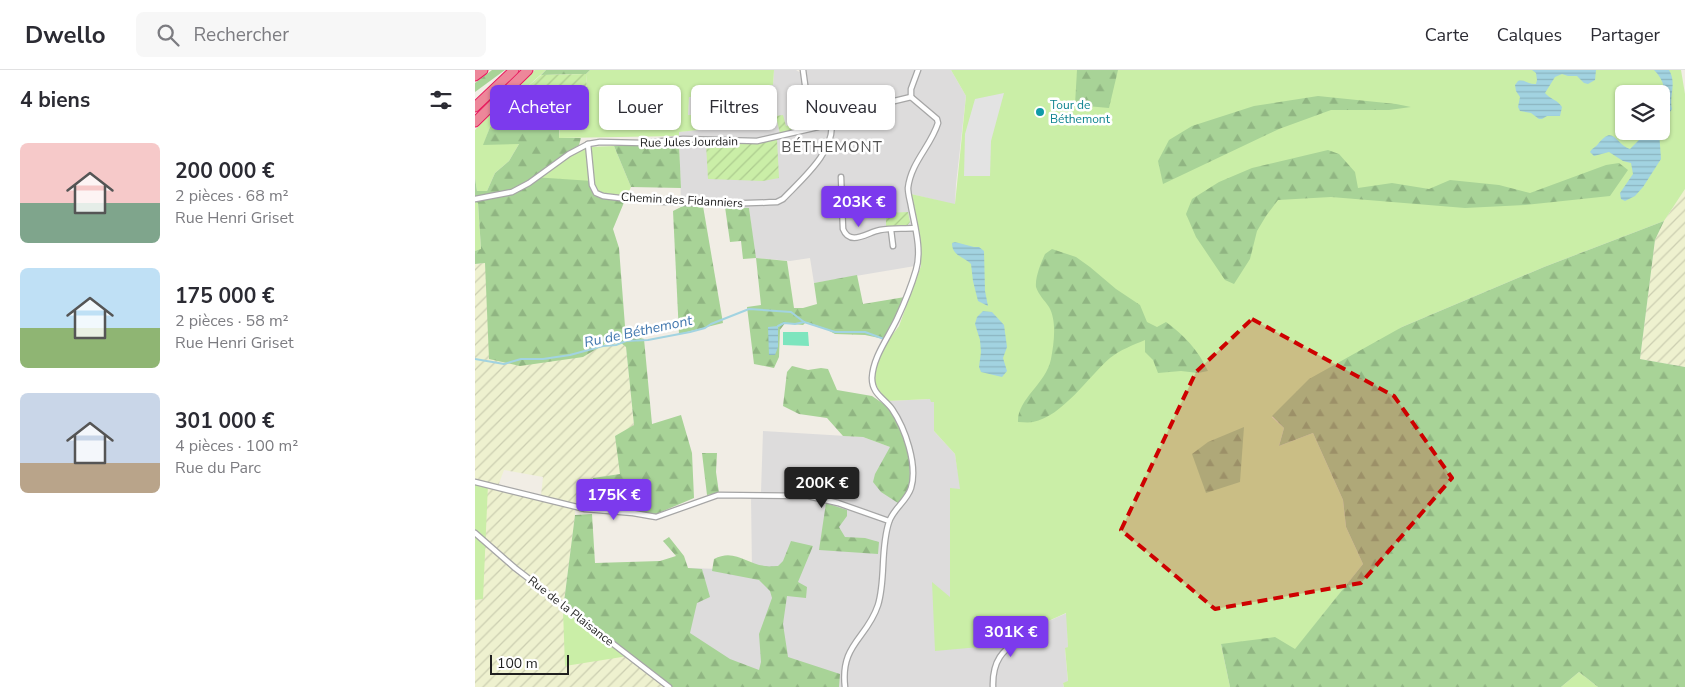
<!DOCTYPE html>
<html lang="fr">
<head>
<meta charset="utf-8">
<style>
  :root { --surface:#fff; --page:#f7f7f7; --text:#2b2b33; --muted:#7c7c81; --line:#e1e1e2; --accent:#7c3aed }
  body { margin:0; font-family:"Nunito Sans",sans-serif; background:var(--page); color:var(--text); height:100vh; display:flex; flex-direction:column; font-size:19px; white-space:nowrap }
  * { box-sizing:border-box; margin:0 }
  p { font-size:16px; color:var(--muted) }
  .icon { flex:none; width:28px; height:28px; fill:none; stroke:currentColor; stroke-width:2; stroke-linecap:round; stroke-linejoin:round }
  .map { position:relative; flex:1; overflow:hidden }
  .sheet { display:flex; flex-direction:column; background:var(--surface); width:475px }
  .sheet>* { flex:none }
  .top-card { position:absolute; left:15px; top:15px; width:475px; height:45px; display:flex; gap:10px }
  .fabs { position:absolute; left:1140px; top:15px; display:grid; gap:10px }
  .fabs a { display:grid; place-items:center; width:55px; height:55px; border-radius:8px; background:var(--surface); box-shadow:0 1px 4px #0004; font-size:25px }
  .scale { position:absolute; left:15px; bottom:12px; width:79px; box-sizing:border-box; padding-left:5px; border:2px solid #1f1f1f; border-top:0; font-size:14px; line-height:18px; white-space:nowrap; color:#1f1f1f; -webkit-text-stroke:4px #fff; paint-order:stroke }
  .price { position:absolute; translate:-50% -42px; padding:0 11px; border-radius:5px; background:var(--accent); color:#fff; font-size:16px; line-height:32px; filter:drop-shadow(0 1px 2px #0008) }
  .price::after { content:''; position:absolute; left:50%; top:30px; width:15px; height:11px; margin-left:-8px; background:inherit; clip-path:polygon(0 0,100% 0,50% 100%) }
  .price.current { background:#222; color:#fff }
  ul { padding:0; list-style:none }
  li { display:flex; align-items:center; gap:15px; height:125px; padding:0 20px }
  li span { display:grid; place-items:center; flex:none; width:140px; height:100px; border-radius:8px; color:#555 }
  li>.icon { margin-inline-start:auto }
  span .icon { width:60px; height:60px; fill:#fffc; stroke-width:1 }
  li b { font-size:21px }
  h2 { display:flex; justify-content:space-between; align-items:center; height:60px; padding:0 20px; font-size:21px }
  .pill { padding:0 18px; border-radius:8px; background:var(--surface); box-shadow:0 1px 4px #0004; font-size:18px; line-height:45px }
  .pill.current { background:var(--accent); color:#fff }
  header { display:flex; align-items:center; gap:30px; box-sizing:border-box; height:70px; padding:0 25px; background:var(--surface); border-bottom:1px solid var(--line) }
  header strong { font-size:24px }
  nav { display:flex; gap:28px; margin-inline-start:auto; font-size:18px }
  .search { width:350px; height:45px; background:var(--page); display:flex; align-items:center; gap:12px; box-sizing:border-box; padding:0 18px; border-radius:8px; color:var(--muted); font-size:19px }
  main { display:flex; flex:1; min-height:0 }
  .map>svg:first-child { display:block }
</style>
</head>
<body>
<header>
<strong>Dwello</strong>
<div class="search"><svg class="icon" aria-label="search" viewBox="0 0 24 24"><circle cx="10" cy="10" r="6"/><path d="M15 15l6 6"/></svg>Rechercher</div>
<nav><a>Carte</a><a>Calques</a><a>Partager</a></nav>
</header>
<main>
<section class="sheet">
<h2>4 biens<svg class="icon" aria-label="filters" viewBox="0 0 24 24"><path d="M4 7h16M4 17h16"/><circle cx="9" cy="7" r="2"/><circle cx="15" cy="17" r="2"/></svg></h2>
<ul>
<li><span style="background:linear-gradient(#f6c9c9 60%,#7fa58c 0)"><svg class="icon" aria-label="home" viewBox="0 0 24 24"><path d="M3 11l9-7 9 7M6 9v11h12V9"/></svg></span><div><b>200 000 €</b><p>2 pièces · 68 m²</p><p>Rue Henri Griset</p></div></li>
<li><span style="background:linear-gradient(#bfe0f5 60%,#8fb573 0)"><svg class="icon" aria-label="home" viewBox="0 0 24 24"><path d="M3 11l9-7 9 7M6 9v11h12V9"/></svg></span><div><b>175 000 €</b><p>2 pièces · 58 m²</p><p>Rue Henri Griset</p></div></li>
<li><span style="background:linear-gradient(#c9d6e8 70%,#b9a48a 0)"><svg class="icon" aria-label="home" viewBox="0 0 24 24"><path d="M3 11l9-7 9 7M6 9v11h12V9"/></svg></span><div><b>301 000 €</b><p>4 pièces · 100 m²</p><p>Rue du Parc</p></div></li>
</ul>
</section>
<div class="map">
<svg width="1210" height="617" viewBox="0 0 1210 617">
  <defs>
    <pattern id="farmland-furrows" width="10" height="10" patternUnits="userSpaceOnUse" patternTransform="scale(1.25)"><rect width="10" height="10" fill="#eef1cf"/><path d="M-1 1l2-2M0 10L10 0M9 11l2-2" fill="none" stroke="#ccceb1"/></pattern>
    <pattern id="forest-firs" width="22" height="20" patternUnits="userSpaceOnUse" patternTransform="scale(1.25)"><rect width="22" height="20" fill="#a8d397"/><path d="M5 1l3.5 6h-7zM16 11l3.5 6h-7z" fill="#90b582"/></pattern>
    <pattern id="garden-furrows" width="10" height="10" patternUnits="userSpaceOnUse" patternTransform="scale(1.25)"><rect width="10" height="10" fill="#caeea7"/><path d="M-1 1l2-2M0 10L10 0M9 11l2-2" fill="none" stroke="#adcc8f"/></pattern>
    <pattern id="water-rules" width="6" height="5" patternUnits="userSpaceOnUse" patternTransform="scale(1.25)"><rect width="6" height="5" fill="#a2d3e1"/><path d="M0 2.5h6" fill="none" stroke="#8bb5c1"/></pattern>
  </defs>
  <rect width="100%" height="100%" fill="#f1ede5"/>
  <g fill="#dddcdc">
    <path d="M299 0H321L331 6V0H476L491 26 481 114 480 135 436 124 445 171 446 195 339 213 335 188 315 191 280 188 274 138 208 136 206 133 204 62 271 54 267 43 213 45 214 26 281 25V15H298Z"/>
    <path d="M456 329 459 332V361L480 384 486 420 475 419V528L458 513 530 578 560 557 592 543 593 577 590 579 593 612 588 613 589 617H214L213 498 277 500 276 427 286 422 288 361 388 367 434 384 412 331Z"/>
  </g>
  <g fill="url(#farmland-furrows)" fill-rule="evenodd">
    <path d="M1210 119V297L1165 289 1180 170 1189 151Z"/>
    <path d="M10 193 108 287 139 267 151 277 159 356 140 366 146 404 118 408 116 437 100 435V445L88 540 195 617H0V530L7 529 0 411V194ZM29 400 68 407 66 426 23 416Z"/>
  </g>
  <g fill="#caeea7" fill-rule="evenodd">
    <path d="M60 0H71L44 24 15 57 9 74H44L34 91 20 103 12 121H2L0 108V60L41 17Z"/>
    <path d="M115 0H299L298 15H282V25L214 27 213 45 268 43 271 55 204 62V66L84 68 86 48H114L111 4Z"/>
    <path d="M476 0H1206L1210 24V119L1189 151 1069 197 927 257 797 347 809 358 804 376 838 363 868 430 871 457 888 494 820 580 746 574 755 617H589L588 613 593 611 590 578 593 577 591 543 560 557 530 578 527 575 460 581 457 512 475 527V418L485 419 480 384 459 361V332H456L455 329 412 331 405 323 397 306 403 284 424 256 446 196 445 171 436 124 480 134 491 26ZM1149 24H1186V61H1149Z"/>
    <path d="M104 75 113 77 139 76 156 117 150 130 119 126 57 107Z"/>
    <path d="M0 132 3 133 6 180 0 181Z"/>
    <path d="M0 411 13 414 8 529 0 530Z"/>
    <path d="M88 540 153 586 90 596Z"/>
    <path d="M1104 602 1123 617H1086Z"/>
  </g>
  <g fill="url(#forest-firs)">
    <path d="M17 0H30L0 22V13Z"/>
    <path d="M71 0H115L111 4 66 5Z"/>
    <path d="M602 0H643L634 38 600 35Z"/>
    <path d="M44 24 67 25 85 42 84 68H106L104 75 58 107 117 111 119 126 150 130 138 159 144 178 150 256 161 267 169 269 177 354 206 345 217 383 219 428 174 447 116 437 118 408 145 404 140 366 159 355 151 277 140 268 108 287 45 296 14 289 10 193 0 194V181L6 179 3 133 0 132V108L2 121H12L20 103 34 91 44 74 8 75 15 57Z"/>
    <path d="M843 26 921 34 936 37 914 40H856L804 59 688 114 683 91 694 70 717 56 779 36Z"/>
    <path d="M204 73 206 118 156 117 139 76Z"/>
    <path d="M853 80 864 84 880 102 883 118 917 113 954 119 975 110 1024 115 1055 123 1131 95 1144 93 1153 100 1135 126 1050 135 990 138 856 127 803 130 791 146 782 161 775 189 759 214 750 210 721 167 711 144 717 129 744 112 777 98Z"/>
    <path d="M208 136H228L248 253 204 264 198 141Z"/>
    <path d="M250 137 274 138 281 188 312 191 319 238H328L342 234 339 213 382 205 388 234 430 227 409 269 390 265 360 264 349 258 331 252 328 255 310 253 305 260 304 287 299 298 279 294 272 237 286 235 281 188 268 189 266 171 255 172Z"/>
    <path d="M1189 151 1180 170 1165 289 1210 297V617H1123L1104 602 1086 617H755L746 574 800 567 820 579 888 494 871 457 868 430 838 363 804 376 809 358 797 346 834 309 927 257 1069 197Z"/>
    <path d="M577 179 601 187 615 197 641 219 665 235 672 252 682 257 691 252C709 265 723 280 733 301L723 303 706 301 683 303 678 290 670 282V270C658 275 645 280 635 288 613 307 588 346 558 352 553 353 548 352 543 352 542 329 571 314 576 289 579 273 582 251 574 237 570 231 563 224 561 217 560 207 566 193 570 184Z"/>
    <path d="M317 296 333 300 346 298 353 299 362 320 397 326 416 339 434 375 435 410 432 423 423 433 406 422 398 412 400 404 415 377 388 367 368 366 352 348 324 344 308 336 312 302Z"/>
    <path d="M769 357 765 412 731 423 717 384 733 372Z"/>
    <path d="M227 383H242L241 402 244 423 232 425Z"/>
    <path d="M351 433 372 440V446L364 457 370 467 390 468 404 472 403 484 344 480Z"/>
    <path d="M117 444 120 493 185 491 201 486 188 471 194 467 209 486 213 498 227 499 235 527 222 533 215 563 255 589 284 600 286 592 284 564 297 528 295 521 284 510 237 501 239 489C259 478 272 494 290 496 294 497 299 496 303 496L308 491 316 471 338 476 323 512 332 517 331 528 312 526 308 554 313 587 365 604 364 617H195L88 540 100 445Z"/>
  </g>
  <g fill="url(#garden-furrows)">
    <path d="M111 4 114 48H86L85 42 71 40 67 25 44 24 66 5Z"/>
    <path d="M330 42 332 55 329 58 305 64 301 46 308 45 311 56 315 55 314 49H317L316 44Z"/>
    <path d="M302 69 304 108 288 111 233 109 231 74C258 74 275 75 302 69Z"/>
    <path d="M433 142 435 152 431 157 411 158V143Z"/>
  </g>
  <path fill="#7de5be" d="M308 262H333L334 276 308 275Z"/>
  <path fill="#e3e3e3" d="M529 23 516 71 515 106H489L490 64 500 29Z"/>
  <g fill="url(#water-rules)">
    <path d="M1057 0H1121L1120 10 1113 14 1109 13 1102 6H1093L1087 4 1080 7 1070 23C1075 29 1083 30 1087 37L1085 46H1072L1067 49H1064L1056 43 1045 41 1043 37 1045 27 1041 21 1040 15 1043 11C1050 9 1054 15 1061 14L1062 10 1061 3Z"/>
    <path d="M1179 0H1194C1202 14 1194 25 1197 39L1186 56C1186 50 1185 42 1187 36 1191 21 1190 11 1179 0Z"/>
    <path d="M1173 61H1184L1186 89 1168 117 1160 126 1150 131 1146 129 1145 123 1158 104 1156 93 1148 91 1134 82 1119 86 1115 82C1117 78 1121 77 1123 74 1139 54 1140 74 1155 79Z"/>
    <path d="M480 172 499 177H504L509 181 510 221 513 236 503 231 498 211 496 194C488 186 477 186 477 173Z"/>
    <path d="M508 241 517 242 529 255 532 277 528 288 532 301 527 307 506 302 504 297 506 282 505 270 500 254 502 247Z"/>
    <path d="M303 256V277L300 285H294L293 257Z"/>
  </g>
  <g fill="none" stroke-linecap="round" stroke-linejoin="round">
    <g stroke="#a2d3e1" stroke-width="2">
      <path d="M303 256 309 253 320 254 329 252"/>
      <path d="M0 289 29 294 46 289H68L95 285 128 276 141 275 151 271 173 270 215 262 230 258 236 254 274 239 316 242 329 252 360 262H390L409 269"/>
    </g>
    <defs>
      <g id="street">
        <path d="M328 0 336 58"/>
        <path d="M436 27V19L443 0"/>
        <path d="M113 74 117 115 121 123 128 126C185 134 244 135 302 132L308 129C326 110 362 80 356 51"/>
        <path d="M366 107 368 159C375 177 393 162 405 160 416 158 429 159 440 158"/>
        <path d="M0 129 37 122 54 113 94 84 113 74 125 72 168 73 208 69 282 71 343 57 382 40 436 27"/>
        <path d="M416 160 418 176"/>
        <path d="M0 412 110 439 158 443 181 447 243 425 333 426 363 433 414 451"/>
        <path d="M0 463 40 498 194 617"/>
        <path d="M370 617C365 574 392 569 403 535 411 509 405 479 414 452 418 439 432 431 436 418 443 395 430 358 417 339 409 328 397 324 397 308 398 287 413 268 422 249 429 234 436 217 441 200 447 180 440 157 436 136 435 130 433 124 433 118 436 92 456 76 463 53L462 49 436 27"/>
        <path d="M518 617C517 586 531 579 553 561"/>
      </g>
      <g id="highway">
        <path d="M0 6 8 0"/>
        <path d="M0 37 39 0"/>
        <path d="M0 52 53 0"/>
      </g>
    </defs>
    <use href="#street" stroke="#a6a6a6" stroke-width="7"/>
    <use href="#highway" stroke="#e8195e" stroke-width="11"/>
    <use href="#street" stroke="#fff" stroke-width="4.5"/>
    <use href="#highway" stroke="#ed879a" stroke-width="9"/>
  </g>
  <path fill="#ce0100" fill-opacity="0.2" stroke="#ce0100" stroke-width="4" stroke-dasharray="10 6" stroke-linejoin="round" d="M777 249 919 326 977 408 886 513 740 539 646 460 721 302Z"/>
  <circle fill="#0f9aa8" stroke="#fff" stroke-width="2" cx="565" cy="42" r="5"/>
  <g text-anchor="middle" stroke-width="5" stroke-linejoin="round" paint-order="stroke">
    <g font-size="12" fill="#0d838f" stroke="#fff" text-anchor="start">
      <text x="575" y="39">Tour de<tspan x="575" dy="14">Béthemont</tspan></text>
    </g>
    <g font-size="12" fill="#1f1f1f" stroke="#fff">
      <text transform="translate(214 72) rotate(-1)" y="4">Rue Jules Jourdain</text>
      <text transform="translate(207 130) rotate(3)" y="4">Chemin des Fidanniers</text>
      <text transform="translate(96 541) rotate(38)" y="4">Rue de la Plaisance</text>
    </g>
    <g font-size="14" font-style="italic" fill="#4177ae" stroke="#fff">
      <text transform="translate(163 261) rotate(-12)" y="5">Ru de Béthemont</text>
    </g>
    <g font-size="15" letter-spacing="1" fill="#525252" stroke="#fff">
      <text x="357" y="82">BÉTHEMONT</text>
    </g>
  </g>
</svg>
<div class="fabs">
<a><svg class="icon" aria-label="layers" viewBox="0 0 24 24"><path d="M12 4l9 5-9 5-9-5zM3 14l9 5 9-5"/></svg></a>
</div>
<div class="scale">100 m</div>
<b class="price" style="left:384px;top:158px">203K €</b>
<b class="price current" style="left:347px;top:439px">200K €</b>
<b class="price" style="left:139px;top:451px">175K €</b>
<b class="price" style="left:536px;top:588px">301K €</b>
<div class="top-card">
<a class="pill current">Acheter</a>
<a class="pill">Louer</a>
<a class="pill">Filtres</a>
<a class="pill">Nouveau</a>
</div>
</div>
</main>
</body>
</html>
